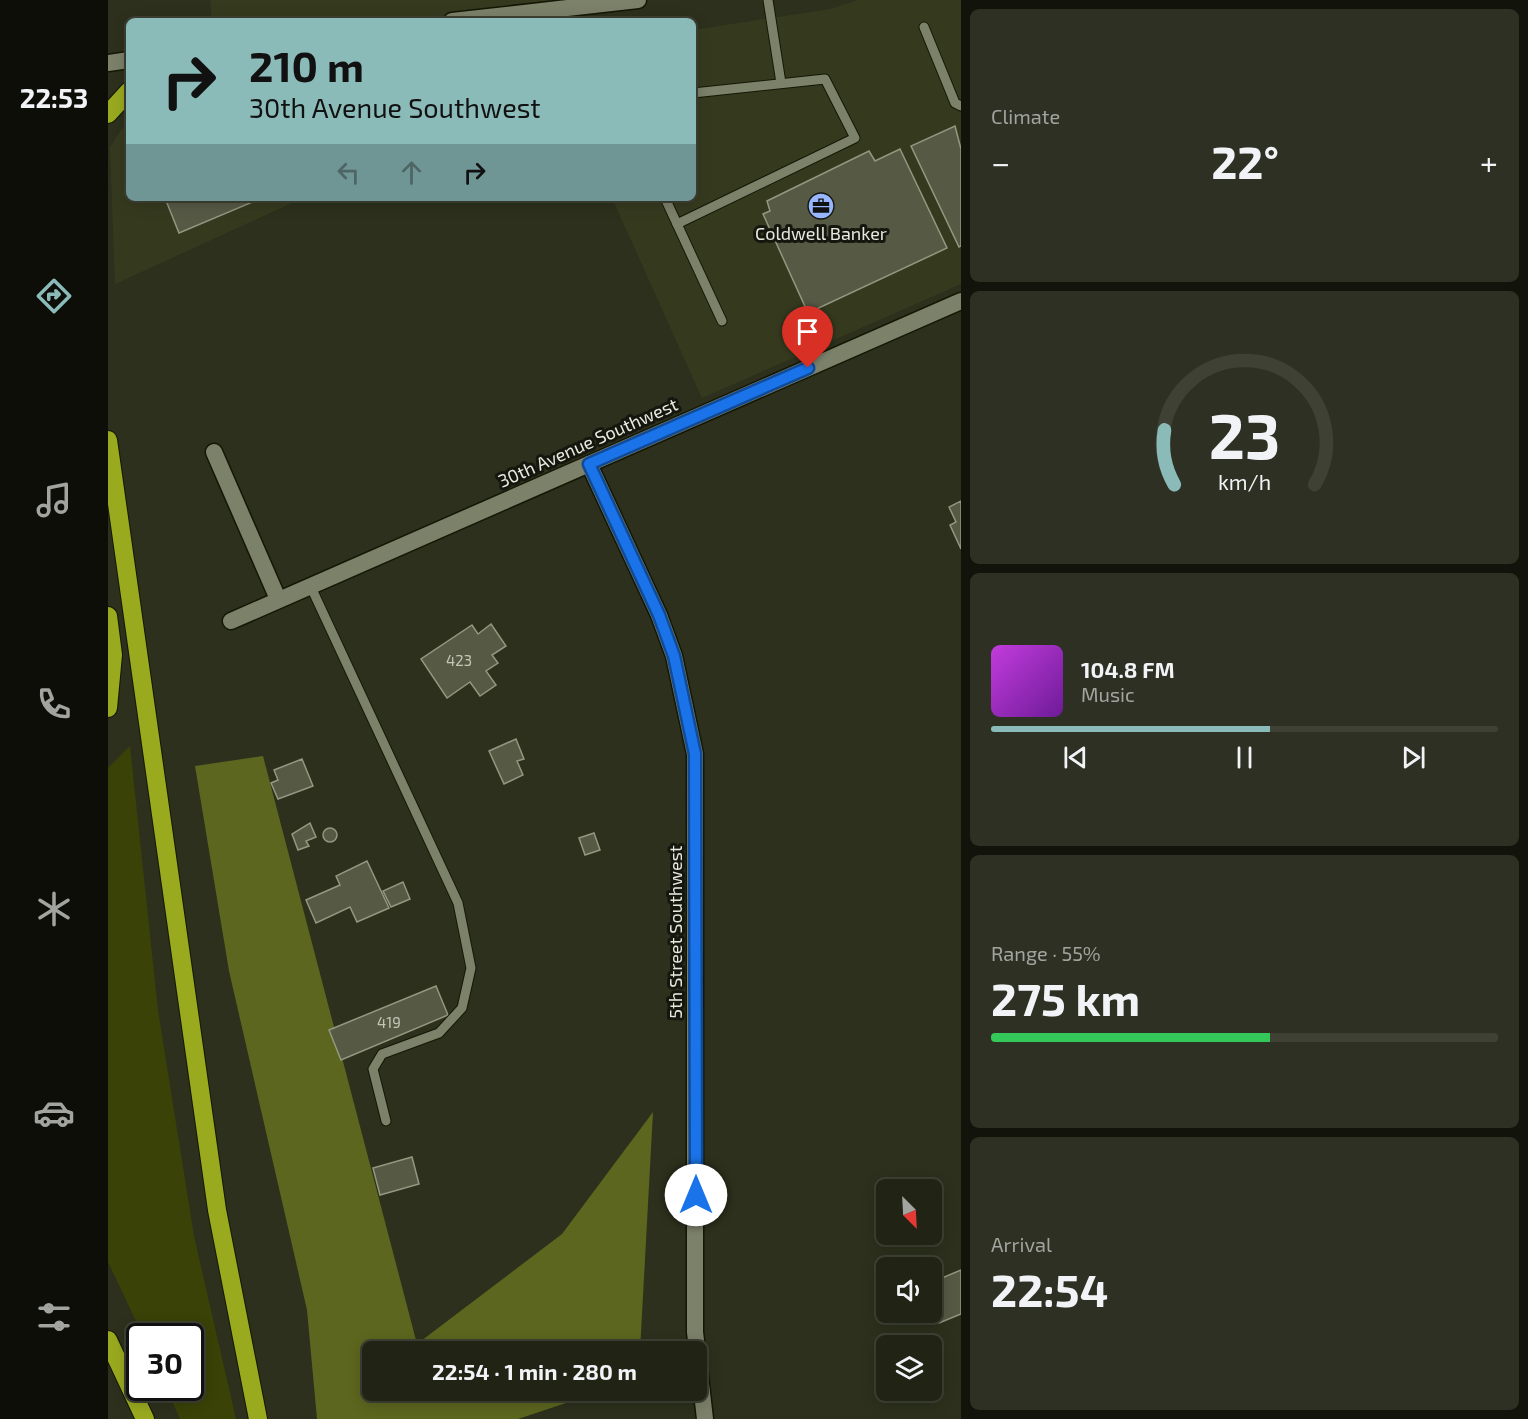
<!DOCTYPE html>
<html lang="en">
<head>
<meta charset="utf-8">
<style>
	body { margin:0; font-family:"Exo 2",sans-serif; background:#2d3022; color:#f1f3f6; height:100vh; display:flex; flex-direction:column; font-size:22px; white-space:nowrap }
	* { box-sizing:border-box; margin:0 }
	p { font-size:20px; color:#a2a4a0 }
	.icon { flex:none; width:33px; height:33px; fill:none; stroke:currentColor; stroke-width:2; stroke-linecap:round; stroke-linejoin:round }
	.map { position:relative; flex:1; overflow:hidden }
	.sheet { display:flex; flex-direction:column; gap:9px; padding:9px; background:#12140c; width:567px }
	.sheet>* { flex:none }
	.guide { position:absolute; left:18px; top:18px; width:570px; height:183px; border-radius:9px; box-shadow:0 3px 15px #0003,0 0 0 2px #3e4134; background:#8bbbb9; color:#111; overflow:hidden }
	.needle { width:39px; rotate:156deg }
	.controls { position:absolute; left:768px; top:1179px; display:grid; gap:12px }
	.controls a { display:grid; place-items:center; width:66px; height:66px; border-radius:9px; background:#212415; box-shadow:0 3px 15px #0003,0 0 0 2px #3e4134; font-size:30px }
	.speed { position:absolute; left:18px; top:1323px; display:flex; gap:12px; font-size:30px; font-weight:700; text-align:center }
	.speed>* { display:grid; place-content:center; width:78px; height:78px; border-radius:50%; background:#212415; box-shadow:0 3px 15px #0003,0 0 0 2px #3e4134; line-height:1 }
	.speed .limit { border:3px solid #111; border-radius:9px; background:#fff; color:#111 }
	.pin { position:absolute; display:grid; place-items:center; width:51px; height:51px; color:#fff; margin:-62px -26px; border-radius:50% 50% 50% 0; rotate:-45deg; box-shadow:0 0 6px #0007 }
	.pin .icon { rotate:45deg }
	.me { position:absolute; width:66px; margin:-33px; rotate:0deg; stroke-linejoin:round; filter:drop-shadow(0 0 4px #0008) }
	.turn { display:flex; align-items:center; gap:21px; height:126px; padding:0 24px; font-size:27px }
	.turn .icon { width:78px; height:78px; stroke-width:2.5 }
	.turn b { display:block; font-size:42px; line-height:51px }
	.lanes { display:flex; align-items:center; height:57px; padding:0 24px; background:#0003; justify-content:center; gap:30px; direction:ltr }
	.lanes .off { opacity:.35 }
	.big { font-size:45px; font-weight:700; line-height:1.1 }
	.sheet .tile { flex:1; display:flex; flex-direction:column; justify-content:center; gap:9px; min-width:0; padding:0 21px; border-radius:9px; background:#2d3022 }
	.sheet .dial { align-items:center; gap:0 }
	.dial svg { height:156px; overflow:visible; fill:none; stroke:#3e4134; stroke-width:7; stroke-linecap:round; text-anchor:middle }
	.dial text { fill:#f1f3f6; stroke:none }
	.song { display:flex; align-items:center; gap:18px }
	.cover { width:72px; height:72px; border-radius:9px; background:linear-gradient(135deg,hsl(290 70% 55%),hsl(280 70% 35%)) }
	.played { height:6px; border-radius:3px; background:linear-gradient(90deg,#8bbbb9 55%,#3e4134 55%) }
	.keys { display:flex; justify-content:space-around; direction:ltr }
	.heat { display:flex; justify-content:space-between; align-items:center; font-size:33px; direction:ltr }
	.charge { height:9px; border-radius:4px; background:linear-gradient(90deg,#34c759 55%,#3e4134 0) }
	.trip { position:absolute; left:254px; top:1341px; width:345px; height:60px; border-radius:9px; background:#212415; box-shadow:0 3px 15px #0003,0 0 0 2px #3e4134; font-weight:700; line-height:60px; text-align:center }
	main { display:flex; flex:1; min-height:0 }
	.tab-bar { display:flex; flex-direction:column; width:108px; justify-content:space-around; align-items:center; background:#0d0e08; color:#a2a4a0 }
	.tab-bar .icon { width:42px; height:42px }
	.tab-bar .selected { color:#8bbbb9 }
	.tab-bar b { font-size:27px; color:#f1f3f6 }
	.map>svg:first-child { display:block }
</style>
</head>
<body>
<main>
<nav class="tab-bar">
<b>22:53</b>
<svg class="icon selected" aria-label="directions" viewBox="0 0 24 24"><path d="M12 3l9 9-9 9-9-9zM9 14v-3h6M13 9l2 2-2 2"/></svg>
<svg class="icon" aria-label="music" viewBox="0 0 24 24"><path d="M9 18V5l10-2v13"/><circle cx="6" cy="18" r="3"/><circle cx="16" cy="16" r="3"/></svg>
<svg class="icon" aria-label="phone" viewBox="0 0 24 24"><path d="M5 4h4l2 5-3 2q2 4 5 5l2-3 5 2v4C11 20 4 13 5 4z"/></svg>
<svg class="icon" aria-label="climate" viewBox="0 0 24 24"><path d="M12 3v18M4 7l16 10M4 17L20 7"/></svg>
<svg class="icon" aria-label="car" viewBox="0 0 24 24"><path d="M5 17H2v-5l4-1 3-4h7l3 4 3 1v5h-3M9 17h6M6 11h13"/><circle cx="7" cy="17" r="2"/><circle cx="17" cy="17" r="2"/></svg>
<svg class="icon" aria-label="filters" viewBox="0 0 24 24"><path d="M4 7h16M4 17h16"/><circle cx="9" cy="7" r="2"/><circle cx="15" cy="17" r="2"/></svg>
</nav>
<div class="map">
<svg width="853" height="1419" viewBox="0 0 853 1419">
	<rect width="100%" height="100%" fill="#2c301c"/>
	<!-- built -->
	<g fill="#353a1f">
		<polygon points="102,0 530,0 344,21 104,21"/>
		<polygon points="750,0 853,0 853,284 594,398 504,198 585,198 585,30 722,9"/>
		<polygon points="21,118 21,198 195,198 7,284 2,147"/>
	</g>
	<!-- green -->
	<polygon fill="#3a4207" points="22,746 50,1010 86,1236 128,1419 72,1419 58,1388 82,1388 82,1336 35,1336 0,1262 0,768"/>
	<!-- forest -->
	<polygon fill="#5c661e" points="155,756 309,1344 454,1234 545,1112 532,1351 264,1352 264,1390 494,1391 410,1419 209,1419 199,1310 121,971 87,766"/>
	<!-- building -->
	<g fill="#565a45" stroke="#939880" stroke-width="1.5">
		<polygon points="847,126 853,149 853,246 851,247 803,146"/>
		<polygon points="792,149 839,248 700,313 655,214 662,211 659,201 761,151 767,161"/>
		<polygon points="57,198 154,198 71,233"/>
		<polygon points="853,501 853,549 842,525 848,522 841,507"/>
		<polygon points="383,624 398,646 384,655 390,663 378,671 388,685 372,696 362,682 339,698 313,659 364,625 370,634"/>
		<polygon points="408,739 416,759 409,761 415,775 396,784 381,751"/>
		<polygon points="194,759 205,786 170,799 163,783 170,780 166,770"/>
		<polygon points="202,823 208,837 198,841 201,846 190,850 184,834"/>
		<circle cx="222" cy="835" r="7"/>
		<polygon points="486,833 492,850 477,855 471,838"/>
		<polygon points="259,861 281,908 249,922 242,907 208,923 198,900 232,885 228,876"/>
		<polygon points="295,882 302,899 283,907 275,891"/>
		<polygon points="328,986 340,1015 233,1060 221,1030"/>
		<polygon points="304,1157 311,1184 272,1195 265,1168"/>
		<polygon points="853,1270 853,1314 831,1323 824,1305 824,1276 832,1272 834,1278"/>
	</g>
	<g fill="none" stroke-linecap="round" stroke-linejoin="round">
		<defs>
			<g id="service">
				<polyline points="660,0 673,83"/>
				<polyline points="816,27 847,103 853,106"/>
				<polyline points="557,198 614,321"/>
				<polyline points="569,224 747,138 717,79 585,93"/>
				<polyline points="202,585 350,903 363,968 354,1008 331,1033 274,1054 265,1069 278,1121"/>
			</g>
			<g id="minor">
				<polyline points="106,452 170,599"/>
				<polyline points="481,464 551,615 566,656 587,754 587,1332 597,1419"/>
				<polyline points="123,621 853,301"/>
			</g>
			<g id="tertiary">
				<polyline points="344,21 530,0"/>
				<polyline points="0,63 21,60"/>
			</g>
			<g id="motorway">
				<polyline points="0,114 21,91"/>
				<polyline points="0,440 109,1210 150,1419"/>
				<polyline points="0,616 5,655 0,708"/>
				<polyline points="0,1340 37,1419"/>
			</g>
		</defs>
		<!-- service casing -->
		<use href="#service" stroke="#151705" stroke-width="11"/>
		<!-- minor casing -->
		<use href="#minor" stroke="#151705" stroke-width="19"/>
		<!-- tertiary casing -->
		<use href="#tertiary" stroke="#151705" stroke-width="19"/>
		<!-- motorway casing -->
		<use href="#motorway" stroke="#151705" stroke-width="20"/>
		<!-- service -->
		<use href="#service" stroke="#7c816a" stroke-width="9"/>
		<!-- minor -->
		<use href="#minor" stroke="#7c816a" stroke-width="16"/>
		<!-- tertiary -->
		<use href="#tertiary" stroke="#7c816a" stroke-width="16"/>
		<!-- motorway -->
		<use href="#motorway" stroke="#9aaa1f" stroke-width="18"/>
	</g>
	<g fill="none" stroke-linecap="round" stroke-linejoin="round">
		<defs>
			<polyline id="route" points="588,1195 587,754 566,656 551,615 481,464 700,368"/>
		</defs>
		<!-- route casing -->
		<use href="#route" stroke="#114b97" stroke-width="15"/>
		<!-- route -->
		<use href="#route" stroke="#1a73e8" stroke-width="10"/>
	</g>
	<!-- icons -->
	<defs>
		<symbol id="office-disc" viewBox="-11 -11 22 22"><circle r="9.5" fill="#98b6fd" stroke="#15170e"/><path d="M-6-3h4V-5.5h4V-3h4V5H-6ZM-1-4.5V-3h2v-1.5ZM-6 0V1H6V0Z" fill="#111"/></symbol>
	</defs>
	<g fill-rule="evenodd">
		<use href="#office-disc" x="698" y="191" width="30" height="30"/>
	</g>
	<g text-anchor="middle" stroke-width="6" stroke-linejoin="round" paint-order="stroke">
		<!-- number labels -->
		<g font-size="15" fill="#c3c6b7">
			<text x="351" y="666">423</text>
			<text x="281" y="1028">419</text>
		</g>
		<!-- poi labels -->
		<g font-size="18" fill="#e7eadd" stroke="#15170e">
			<text x="713" y="240">Coldwell Banker</text>
		</g>
		<!-- street labels -->
		<g font-size="18" fill="#e7eadd" stroke="#15170e">
			<text transform="translate(480 443) rotate(-24)" y="6">30th Avenue Southwest</text>
			<text transform="translate(568 932) rotate(-90)" y="6">5th Street Southwest</text>
		</g>
	</g>
</svg>
<div class="controls">
<a><svg class="needle" viewBox="-14 -14 28 28"><path d="M0-13l5 13h-10z" fill="#e53935"/><path d="M0 13l5-13h-10z" fill="#a2a4a0"/></svg></a>
<a><svg class="icon" aria-label="sound" viewBox="0 0 24 24"><path d="M4 9h4l5-4v14l-5-4H4zM17 9q2 3 0 6"/></svg></a>
<a><svg class="icon" aria-label="layers" viewBox="0 0 24 24"><path d="M12 4l9 5-9 5-9-5zM3 14l9 5 9-5"/></svg></a>
</div>
<div class="speed"><div class="limit">30</div></div>
<div class="pin" style="left:700px;top:368px;background:#d93025"><svg class="icon" aria-label="arrive" viewBox="0 0 24 24"><path d="M6 21V4h12l-3 4 3 4H6"/></svg></div>
<svg class="me" style="left:588px;top:1195px" viewBox="-20 -20 40 40"><circle r="19" fill="#fff"/><path d="M0-13L10 11 0 6-10 11z" fill="#1a73e8"/></svg>
<div class="trip">22:54 · 1 min · 280 m</div>
<div class="guide">
<div class="turn"><svg class="icon" aria-label="right" viewBox="0 0 24 24"><path d="M7 20v-9h11M14 6l5 5-5 5"/></svg><div><b>210 m</b>30th Avenue Southwest</div></div>
<div class="lanes"><svg class="icon off" aria-label="left" viewBox="0 0 24 24"><path d="M17 20v-9H6M10 6l-5 5 5 5"/></svg><svg class="icon off" aria-label="ahead" viewBox="0 0 24 24"><path d="M12 20V5M6 11l6-6 6 6"/></svg><svg class="icon" aria-label="right" viewBox="0 0 24 24"><path d="M7 20v-9h11M14 6l5 5-5 5"/></svg></div>
</div>
</div>
<section class="sheet">
<div class="tile"><p>Climate</p>
<div class="heat"><a>−</a><b class="big">22°</b><a>+</a></div>
</div>
<div class="tile dial"><svg viewBox="0 0 100 80">
<path d="M14 69A42 42 0 1 1 86 69"/>
<path d="M14 69A42 42 0 0 1 9 41" stroke="#8bbbb9"/>
<text x="50" y="56" font-size="32" font-weight="700">23</text>
<text x="50" y="72" font-size="11">km/h</text>
</svg></div>
<div class="tile">
<div class="song"><i class="cover"></i><div><b>104.8 FM</b><p>Music</p></div></div>
<div class="played"></div>
<div class="keys"><svg class="icon" aria-label="previous" viewBox="0 0 24 24"><path d="M18 5L8 12l10 7zM5 5v14"/></svg><svg class="icon" aria-label="pause" viewBox="0 0 24 24"><path d="M8 5v14M16 5v14"/></svg><svg class="icon" aria-label="next" viewBox="0 0 24 24"><path d="M6 5l10 7-10 7zM19 5v14"/></svg></div>
</div>
<div class="tile"><p>Range · 55%</p><b class="big">275 km</b><div class="charge"></div></div>
<div class="tile"><p>Arrival</p><b class="big">22:54</b></div>
</section>
</main>
</body>
</html>
